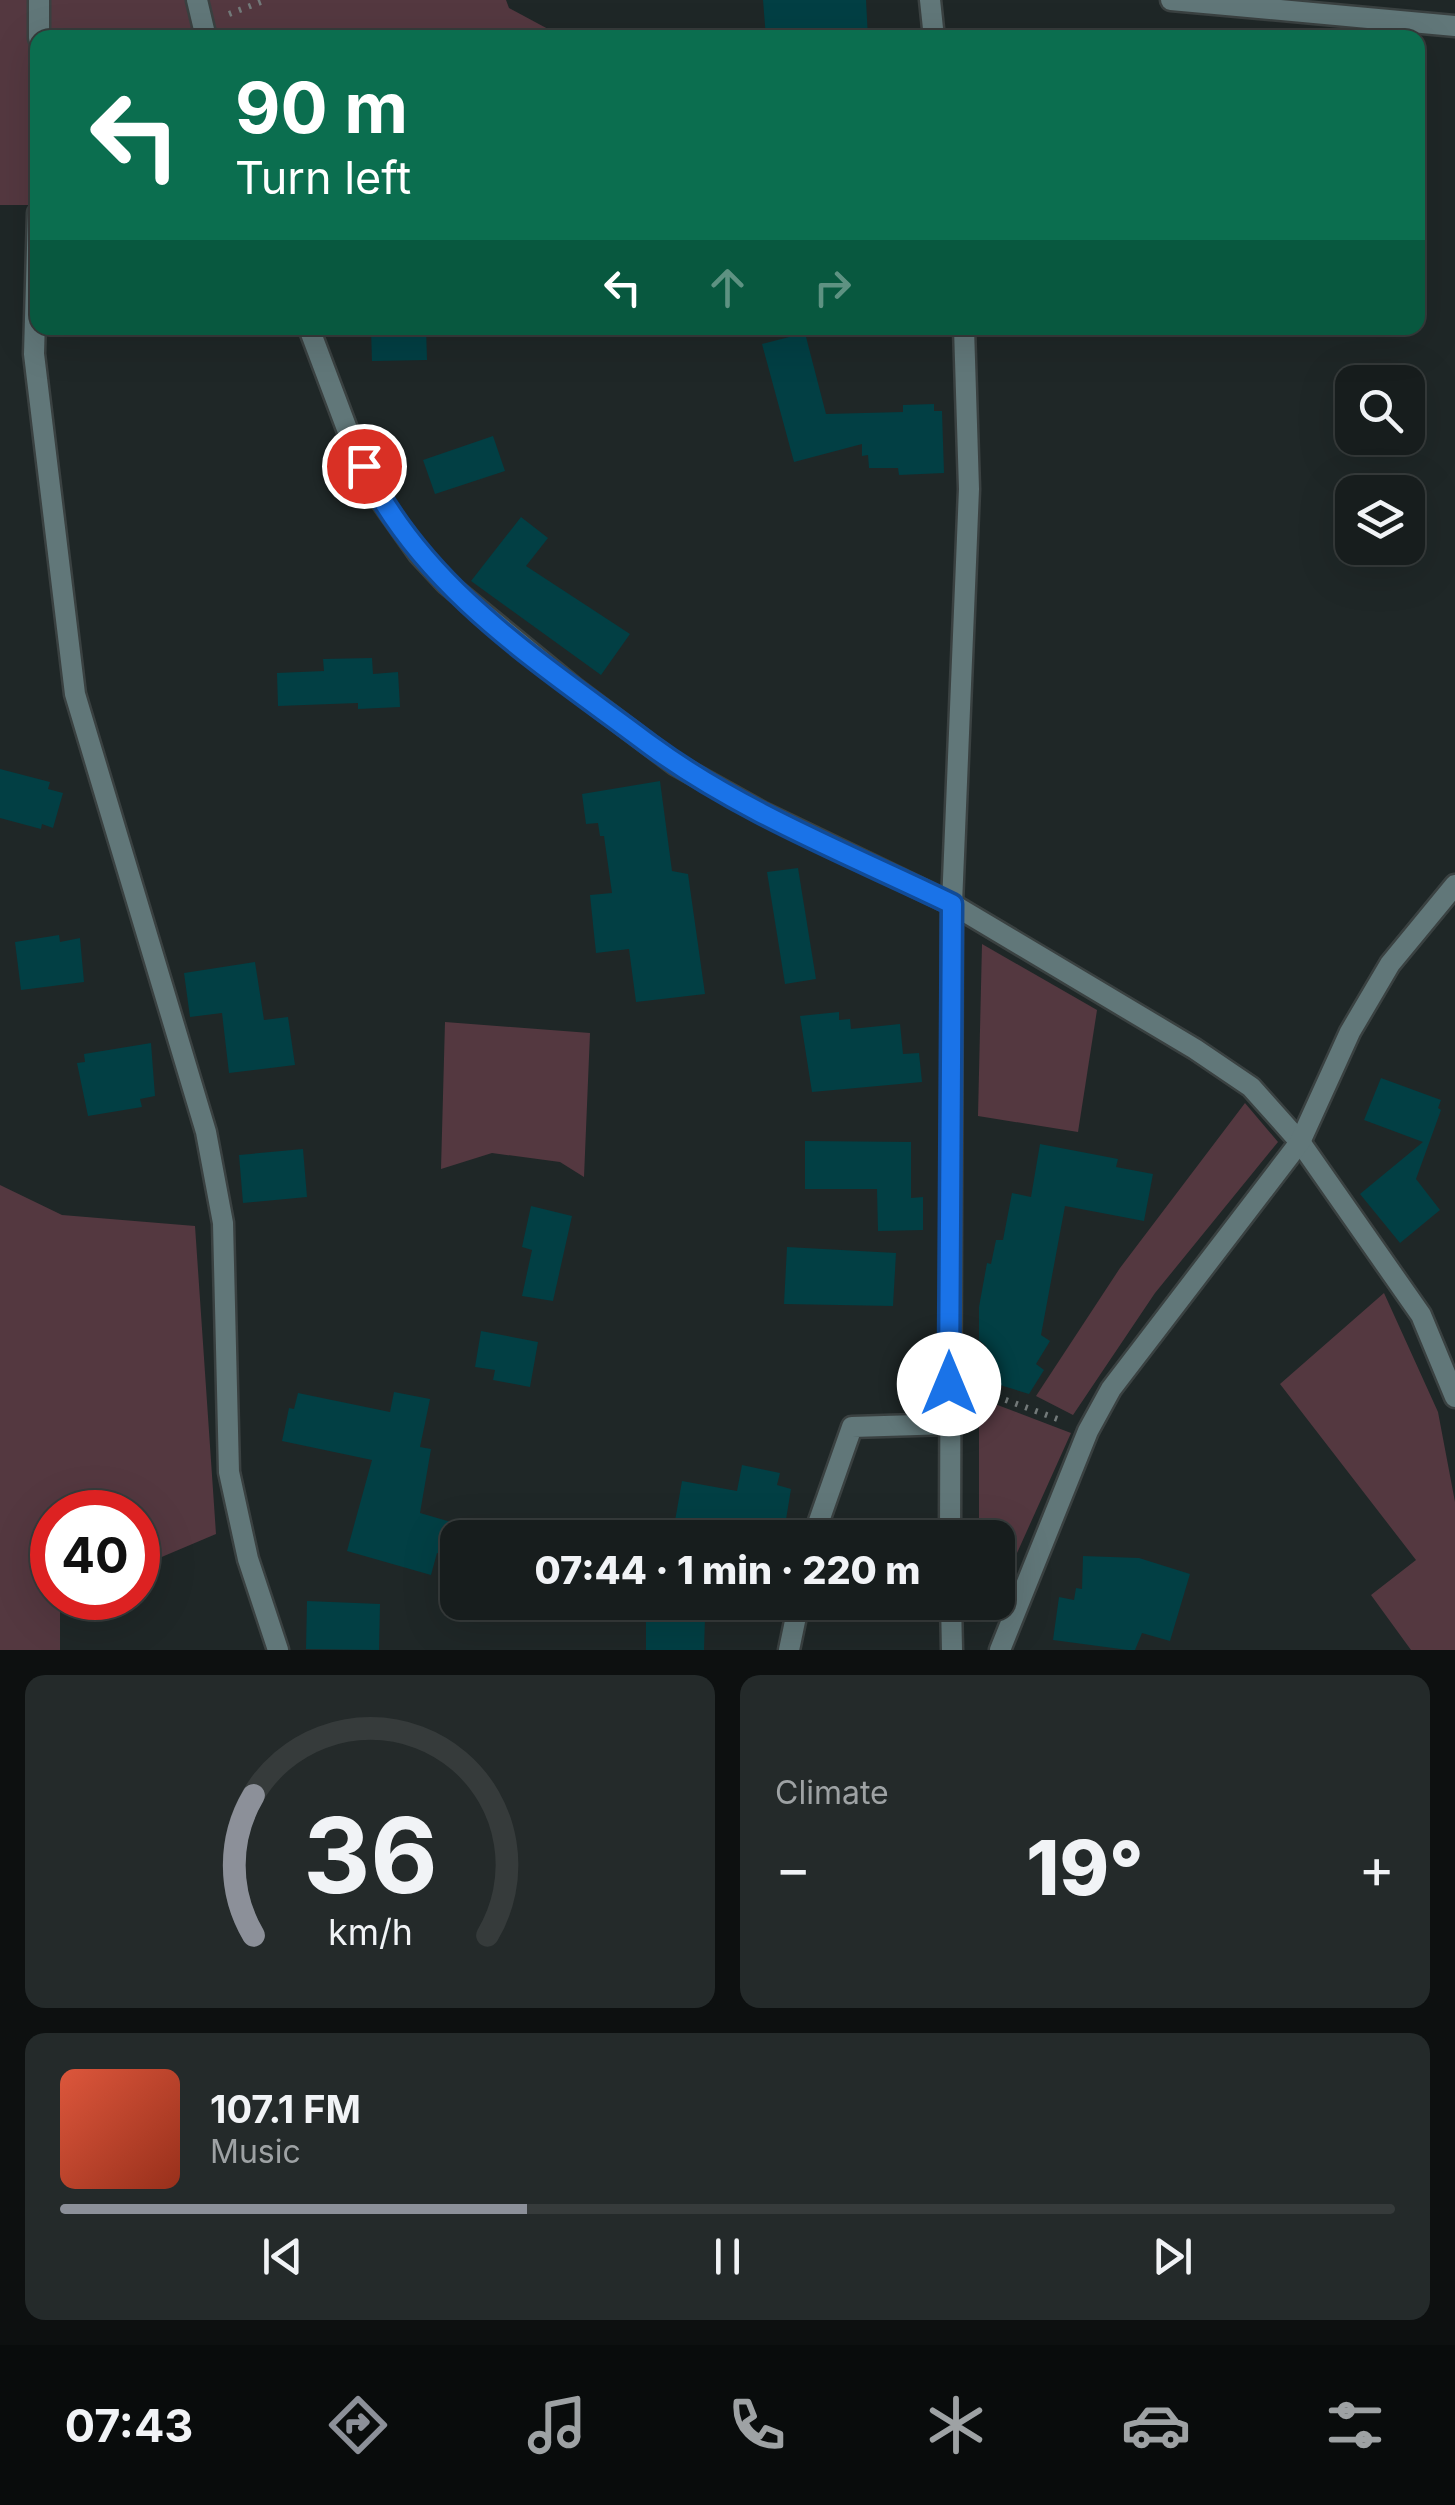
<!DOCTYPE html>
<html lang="en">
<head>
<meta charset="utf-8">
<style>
	body { margin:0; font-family:Inter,sans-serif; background:#242a2a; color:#f1f3f6; height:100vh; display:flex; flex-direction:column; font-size:38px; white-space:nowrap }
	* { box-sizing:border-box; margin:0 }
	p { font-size:32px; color:#9ea2a4 }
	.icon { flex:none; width:55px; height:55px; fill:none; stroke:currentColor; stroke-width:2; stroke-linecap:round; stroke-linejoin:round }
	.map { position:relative; height:1650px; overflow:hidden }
	.sheet { display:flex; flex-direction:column; gap:25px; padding:25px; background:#0d1010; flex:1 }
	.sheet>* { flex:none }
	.guide { position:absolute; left:30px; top:30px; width:1395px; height:305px; border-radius:20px; box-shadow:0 10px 40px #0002,0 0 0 2px #363b3b; background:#0b6e4f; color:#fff; overflow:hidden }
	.fabs { position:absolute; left:1335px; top:365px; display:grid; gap:20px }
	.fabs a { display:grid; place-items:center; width:90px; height:90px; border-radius:20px; background:#171d1d; box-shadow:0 10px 40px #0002,0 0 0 2px #363b3b; font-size:50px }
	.speed { position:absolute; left:30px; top:1490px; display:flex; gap:20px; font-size:50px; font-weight:700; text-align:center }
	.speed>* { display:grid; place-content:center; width:130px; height:130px; border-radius:50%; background:#171d1d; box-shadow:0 10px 40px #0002,0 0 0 2px #363b3b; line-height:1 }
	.speed .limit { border:15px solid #d22; background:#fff; color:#111 }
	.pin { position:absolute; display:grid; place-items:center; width:85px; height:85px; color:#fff; margin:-42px; border:5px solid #fff; border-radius:50%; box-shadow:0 2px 10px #0007 }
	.me { position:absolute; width:110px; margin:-55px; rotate:0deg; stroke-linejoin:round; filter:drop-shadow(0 0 8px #0008) }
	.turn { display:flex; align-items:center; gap:35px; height:210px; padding:0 40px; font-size:45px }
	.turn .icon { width:130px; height:130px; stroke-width:2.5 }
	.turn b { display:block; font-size:70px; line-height:85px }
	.lanes { display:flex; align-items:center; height:95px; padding:0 40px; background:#0003; justify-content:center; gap:50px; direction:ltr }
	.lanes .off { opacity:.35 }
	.big { font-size:75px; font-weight:800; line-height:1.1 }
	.sheet .widget { flex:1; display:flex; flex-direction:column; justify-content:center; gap:15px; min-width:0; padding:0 35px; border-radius:20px; background:#242a2a }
	.sheet .dial { align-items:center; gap:0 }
	.dial svg { height:260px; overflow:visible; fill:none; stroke:#363b3b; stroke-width:7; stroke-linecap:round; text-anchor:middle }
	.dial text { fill:#f1f3f6; stroke:none }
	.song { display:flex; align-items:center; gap:30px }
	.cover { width:120px; height:120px; border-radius:15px; background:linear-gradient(135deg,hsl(10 70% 55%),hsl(10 70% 35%)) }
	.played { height:10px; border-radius:5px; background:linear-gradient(90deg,#8c9099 35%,#363b3b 35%) }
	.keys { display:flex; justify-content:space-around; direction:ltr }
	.heat { display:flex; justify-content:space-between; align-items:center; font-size:55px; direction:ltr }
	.sheet .tiles { flex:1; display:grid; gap:25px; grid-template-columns:1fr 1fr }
	.widget:last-child { grid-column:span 2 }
	.trip { position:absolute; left:440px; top:1520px; width:575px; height:100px; border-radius:20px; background:#171d1d; box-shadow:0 10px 40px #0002,0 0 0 2px #363b3b; font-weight:800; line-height:100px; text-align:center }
	.menu { display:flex; height:160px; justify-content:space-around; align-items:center; background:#090c0c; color:#9ea2a4 }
	.menu .icon { width:70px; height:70px }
	.menu .selected { color:#8c9099 }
	.menu b { font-size:45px; color:#f1f3f6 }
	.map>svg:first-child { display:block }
</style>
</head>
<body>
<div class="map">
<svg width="1455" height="1650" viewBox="0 0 1455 1650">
	<rect width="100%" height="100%" fill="#1f2727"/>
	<!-- green -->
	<g fill="#543840">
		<polygon points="0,0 506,0 509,8 563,37 38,38 37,205 0,205"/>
		<polygon points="982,944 1097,1010 1078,1132 978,1116"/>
		<polygon points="445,1022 590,1033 584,1177 560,1162 492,1153 441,1169"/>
		<polygon points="1245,1103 1278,1142 1155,1293 1073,1415 1036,1396 1120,1268"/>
		<polygon points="0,1185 62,1215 195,1226 216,1534 138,1567 138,1512 52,1512 52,1598 67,1598 60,1601 60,1650 0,1650"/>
		<polygon points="1384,1293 1438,1412 1455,1502 1455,1650 1411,1650 1371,1595 1416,1560 1280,1384"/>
		<polygon points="979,1398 1071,1433 999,1593 998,1538 979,1537"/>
	</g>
	<!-- building -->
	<g fill="#023f44">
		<polygon points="763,0 866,0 868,38 766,38"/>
		<polygon points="377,328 426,328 427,360 372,361 371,330"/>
		<polygon points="805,333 826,414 903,412 903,405 934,404 934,411 942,411 944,473 899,475 898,468 869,468 868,455 862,456 862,444 794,462 762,344"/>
		<polygon points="493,436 505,471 435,494 423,460"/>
		<polygon points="521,517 548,538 526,566 630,634 601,675 471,581"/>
		<polygon points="372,658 373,674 398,672 400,707 358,709 358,703 278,706 277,673 324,671 323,659"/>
		<polygon points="0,769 50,782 48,789 63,793 53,828 42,824 41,829 0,818"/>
		<polygon points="660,781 672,871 688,874 705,994 636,1002 629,949 596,953 590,895 612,893 604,836 600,836 598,823 586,824 582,794"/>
		<polygon points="798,868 816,979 785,984 767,872"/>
		<polygon points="59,935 60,942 80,938 84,982 21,990 15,942"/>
		<polygon points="255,962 264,1020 288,1017 295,1065 229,1073 222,1013 190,1017 184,973"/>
		<polygon points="839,1012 839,1020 850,1019 851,1029 900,1024 903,1054 919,1053 922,1082 812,1092 800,1016"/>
		<polygon points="151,1043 155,1096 140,1099 142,1107 88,1116 77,1063 85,1062 84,1054"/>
		<polygon points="1381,1078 1441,1100 1438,1108 1441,1110 1416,1179 1440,1210 1400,1243 1360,1194 1423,1142 1364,1120"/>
		<polygon points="805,1141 911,1142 911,1198 923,1197 923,1230 878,1231 877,1189 805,1189"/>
		<polygon points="1040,1144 1118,1159 1116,1167 1153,1174 1144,1221 1065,1206 1041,1335 1050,1341 1036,1364 1044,1370 1029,1394 977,1378 986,1346 979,1340 979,1307 987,1263 991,1264 996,1240 1003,1240 1012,1193 1031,1197"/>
		<polygon points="303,1149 307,1197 243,1203 239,1155"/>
		<polygon points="531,1206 572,1216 553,1301 522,1296 532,1250 522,1247"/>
		<polygon points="787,1247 896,1253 893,1306 784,1304"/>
		<polygon points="481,1331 538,1342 530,1387 493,1380 495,1370 475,1367"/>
		<polygon points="394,1392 430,1399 420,1447 431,1449 420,1513 451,1522 442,1554 437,1553 431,1575 347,1551 372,1460 282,1441 289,1408 294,1409 298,1393 390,1412"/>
		<polygon points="742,1465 780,1473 777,1485 791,1489 783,1538 672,1538 682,1481 737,1491"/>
		<polygon points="1083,1556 1139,1558 1190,1574 1170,1641 1142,1633 1135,1650 1128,1650 1053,1640 1059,1597 1074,1600 1076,1588 1082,1589"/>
		<polygon points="307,1601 380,1604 379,1650 306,1649"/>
		<polygon points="646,1616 705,1617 704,1650 646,1650"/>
	</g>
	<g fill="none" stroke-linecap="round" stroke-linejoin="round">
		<defs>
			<g id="minor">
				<polyline points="197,0 206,38"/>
				<polyline points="1171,0 1455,26"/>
				<polyline points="39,38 39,0"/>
				<polyline points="38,213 34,354 75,694 206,1132 223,1223 229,1472 248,1559 278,1650"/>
				<polyline points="309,328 350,437 378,496 419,554 446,583 574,688 675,764 761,812 952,904 1195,1049 1251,1087 1300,1142 1421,1315 1455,1397"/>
				<polyline points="813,1538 852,1427 949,1424"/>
				<polyline points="789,1650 799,1602"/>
				<polyline points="1000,1650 1088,1431 1111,1389 1300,1142 1350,1032 1390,964 1455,885"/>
			</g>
			<g id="tertiary">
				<polyline points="930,0 934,38"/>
				<polyline points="950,1538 952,904 969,489 964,328"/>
				<polyline points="951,1602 952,1650"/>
			</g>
		</defs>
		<!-- minor casing -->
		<use href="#minor" stroke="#3a4141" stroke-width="25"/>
		<!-- tertiary casing -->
		<use href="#tertiary" stroke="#3a4141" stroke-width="25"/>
		<!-- path -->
		<g stroke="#737a7a" stroke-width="6" stroke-dasharray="2.5 8" stroke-linecap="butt">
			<polyline points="229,14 266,0"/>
			<polyline points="976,1389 1063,1421"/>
		</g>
		<!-- minor -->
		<use href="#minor" stroke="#617779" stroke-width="20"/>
		<!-- tertiary -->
		<use href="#tertiary" stroke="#617779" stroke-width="20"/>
	</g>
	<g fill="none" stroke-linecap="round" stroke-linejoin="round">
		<defs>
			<path id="route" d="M364,466C423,590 544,665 650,745C741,812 851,855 952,904L949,1384"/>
		</defs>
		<!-- route casing -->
		<use href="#route" stroke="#114b97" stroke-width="25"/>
		<!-- route -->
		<use href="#route" stroke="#1a73e8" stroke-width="18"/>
	</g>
</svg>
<div class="fabs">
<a><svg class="icon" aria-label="search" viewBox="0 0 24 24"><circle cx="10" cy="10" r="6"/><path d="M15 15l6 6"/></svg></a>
<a><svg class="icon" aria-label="layers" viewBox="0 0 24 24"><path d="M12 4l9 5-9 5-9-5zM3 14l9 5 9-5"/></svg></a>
</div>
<div class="speed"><div class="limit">40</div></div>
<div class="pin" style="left:364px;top:466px;background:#d93025"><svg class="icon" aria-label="arrive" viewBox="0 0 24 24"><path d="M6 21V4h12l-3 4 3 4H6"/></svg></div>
<svg class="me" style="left:949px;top:1384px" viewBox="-20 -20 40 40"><circle r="19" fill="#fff"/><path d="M0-13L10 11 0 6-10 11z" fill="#1a73e8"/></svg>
<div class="trip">07:44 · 1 min · 220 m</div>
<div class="guide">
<div class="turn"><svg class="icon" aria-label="left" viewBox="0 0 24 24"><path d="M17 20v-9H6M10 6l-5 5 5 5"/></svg><div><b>90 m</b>Turn left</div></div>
<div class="lanes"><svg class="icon" aria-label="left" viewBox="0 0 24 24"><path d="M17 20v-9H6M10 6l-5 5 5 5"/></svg><svg class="icon off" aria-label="ahead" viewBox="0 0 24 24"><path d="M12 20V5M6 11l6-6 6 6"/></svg><svg class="icon off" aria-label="right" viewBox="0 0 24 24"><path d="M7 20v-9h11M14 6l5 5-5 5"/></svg></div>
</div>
</div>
<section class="sheet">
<div class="tiles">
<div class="widget dial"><svg viewBox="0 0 100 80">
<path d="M14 69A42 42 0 1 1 86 69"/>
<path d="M14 69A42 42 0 0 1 14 26" stroke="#8c9099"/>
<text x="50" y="56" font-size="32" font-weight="700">36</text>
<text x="50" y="72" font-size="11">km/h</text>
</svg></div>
<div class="widget"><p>Climate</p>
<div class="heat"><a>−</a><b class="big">19°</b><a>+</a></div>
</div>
<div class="widget">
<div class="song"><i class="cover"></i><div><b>107.1 FM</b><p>Music</p></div></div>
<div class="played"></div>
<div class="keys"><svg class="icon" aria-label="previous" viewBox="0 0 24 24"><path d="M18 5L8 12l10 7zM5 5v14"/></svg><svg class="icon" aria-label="pause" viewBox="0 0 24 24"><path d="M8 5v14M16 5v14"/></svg><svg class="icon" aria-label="next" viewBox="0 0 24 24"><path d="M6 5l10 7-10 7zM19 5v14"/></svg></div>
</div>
</div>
</section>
<nav class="menu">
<b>07:43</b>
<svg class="icon selected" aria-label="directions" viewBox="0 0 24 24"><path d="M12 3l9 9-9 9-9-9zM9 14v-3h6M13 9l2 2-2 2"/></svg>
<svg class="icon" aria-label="music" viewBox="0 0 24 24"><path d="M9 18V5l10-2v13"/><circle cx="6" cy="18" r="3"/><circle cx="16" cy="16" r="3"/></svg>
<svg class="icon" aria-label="phone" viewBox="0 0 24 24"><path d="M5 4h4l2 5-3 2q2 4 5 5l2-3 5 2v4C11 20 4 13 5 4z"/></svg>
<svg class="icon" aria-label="climate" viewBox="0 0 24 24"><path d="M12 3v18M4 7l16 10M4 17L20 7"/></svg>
<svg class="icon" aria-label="car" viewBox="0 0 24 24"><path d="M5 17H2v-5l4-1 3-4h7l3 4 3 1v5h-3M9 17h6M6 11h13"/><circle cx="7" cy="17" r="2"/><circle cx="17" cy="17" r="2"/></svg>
<svg class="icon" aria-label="filters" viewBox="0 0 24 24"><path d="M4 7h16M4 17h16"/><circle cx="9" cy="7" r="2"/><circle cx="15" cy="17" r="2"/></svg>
</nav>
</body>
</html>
